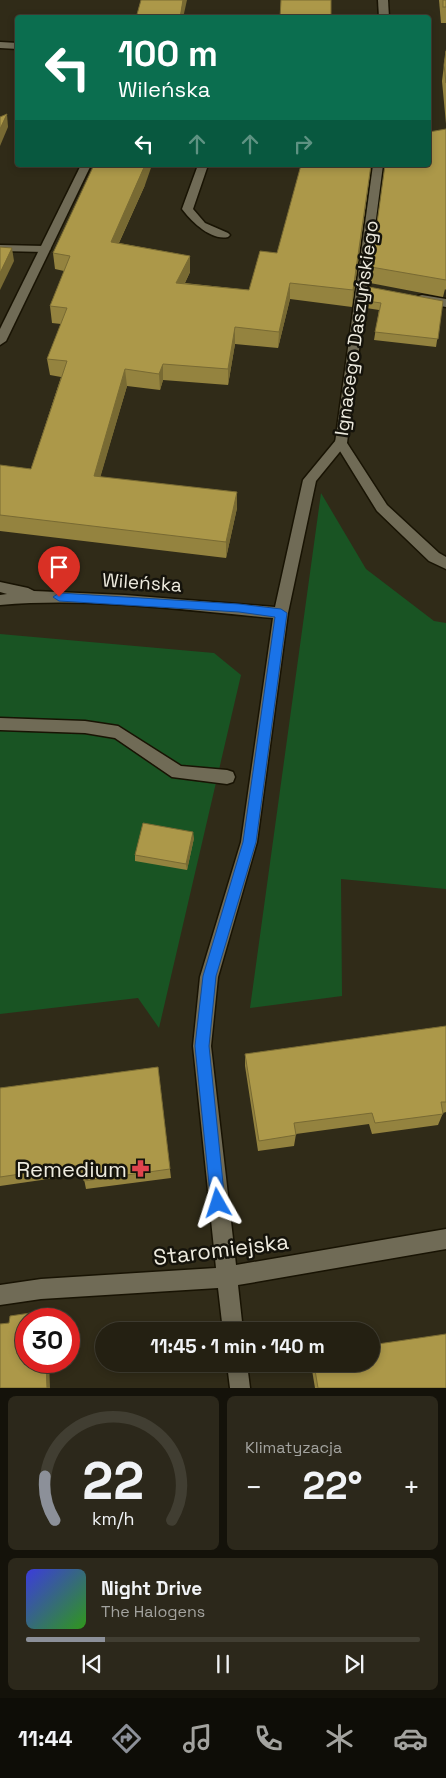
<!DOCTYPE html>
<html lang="pl">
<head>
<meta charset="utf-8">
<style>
	body { margin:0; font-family:"Space Grotesk",sans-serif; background:#2c281b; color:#f1f3f6; height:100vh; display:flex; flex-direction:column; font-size:19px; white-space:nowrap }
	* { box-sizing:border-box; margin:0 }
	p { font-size:16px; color:#a3a39f }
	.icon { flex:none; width:28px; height:28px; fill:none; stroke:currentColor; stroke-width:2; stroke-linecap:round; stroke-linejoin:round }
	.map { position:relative; height:1388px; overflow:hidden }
	.details { display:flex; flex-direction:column; gap:8px; padding:8px; background:#14120a; flex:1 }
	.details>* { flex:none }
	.top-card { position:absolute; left:15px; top:15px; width:416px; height:152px; border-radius:5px; box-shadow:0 2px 8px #0003,0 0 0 1px #413e32; background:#0b6e4f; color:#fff; overflow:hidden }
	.speed { position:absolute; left:15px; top:1308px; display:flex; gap:10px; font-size:25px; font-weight:700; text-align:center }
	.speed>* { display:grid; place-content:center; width:65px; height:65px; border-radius:50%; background:#242012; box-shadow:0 2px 8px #0003,0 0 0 1px #413e32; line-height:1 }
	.speed .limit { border:8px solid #d22; background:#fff; color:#111 }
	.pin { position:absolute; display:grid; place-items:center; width:42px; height:42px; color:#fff; margin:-51px -21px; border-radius:50% 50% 50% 0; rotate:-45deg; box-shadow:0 0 5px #0007 }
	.pin .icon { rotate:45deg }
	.me { position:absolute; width:55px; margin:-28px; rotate:354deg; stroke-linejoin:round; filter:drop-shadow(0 0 4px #0008) }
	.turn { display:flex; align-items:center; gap:18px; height:105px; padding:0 20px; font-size:22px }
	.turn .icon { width:65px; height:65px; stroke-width:2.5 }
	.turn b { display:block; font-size:35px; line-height:42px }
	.lanes { display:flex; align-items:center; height:48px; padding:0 20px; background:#0003; justify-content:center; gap:25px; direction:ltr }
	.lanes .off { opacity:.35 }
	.big { font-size:38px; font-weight:700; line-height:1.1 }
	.details .card { flex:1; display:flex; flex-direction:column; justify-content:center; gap:8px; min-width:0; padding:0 18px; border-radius:8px; background:#2c281b }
	.details .dial { align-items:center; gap:0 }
	.dial svg { height:130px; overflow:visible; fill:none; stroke:#413e32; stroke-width:7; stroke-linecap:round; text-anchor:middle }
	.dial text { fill:#f1f3f6; stroke:none }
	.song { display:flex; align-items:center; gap:15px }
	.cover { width:60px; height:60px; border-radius:8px; background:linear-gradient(135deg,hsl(240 70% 55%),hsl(110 70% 35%)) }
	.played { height:5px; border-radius:2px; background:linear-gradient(90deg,#8c9099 20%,#413e32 20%) }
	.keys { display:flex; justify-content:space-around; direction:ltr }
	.heat { display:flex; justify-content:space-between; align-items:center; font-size:28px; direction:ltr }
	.details .tiles { flex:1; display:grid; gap:8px; grid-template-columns:1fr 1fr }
	.card:last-child { grid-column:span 2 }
	.trip { position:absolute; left:95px; top:1322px; width:285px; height:50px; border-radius:25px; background:#242012; box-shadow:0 2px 8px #0003,0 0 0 1px #413e32; font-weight:700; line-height:50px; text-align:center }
	.tab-bar { display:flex; height:80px; justify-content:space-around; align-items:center; background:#0e0d07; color:#a3a39f }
	.tab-bar .icon { width:35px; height:35px }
	.tab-bar .current { color:#8c9099 }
	.tab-bar b { font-size:22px; color:#f1f3f6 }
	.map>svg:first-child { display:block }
</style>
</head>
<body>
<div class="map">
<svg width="446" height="1388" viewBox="0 0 446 1388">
	<rect width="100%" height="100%" fill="#302b18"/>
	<!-- green -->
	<g fill="#195423">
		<polygon points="321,493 366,569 434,621 446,623 446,889 341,879 342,996 250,1008"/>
		<polygon points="0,634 214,653 241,675 159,1028 138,998 0,1014"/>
	</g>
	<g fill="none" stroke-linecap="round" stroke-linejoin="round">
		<defs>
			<g id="lane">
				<path d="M198,165H208L193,209L205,223L228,233L230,235L228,237C211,241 191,221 182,209Z"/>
				<polygon points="0,245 45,246 51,249 45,252 0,251"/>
				<polygon points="422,295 446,299 446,307 418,302 416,299 418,296"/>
				<polygon points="0,718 85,721 118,726 181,766 227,770 233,772 235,777 233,782 227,784 172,777 115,738 85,733 0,730"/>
			</g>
			<g id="street">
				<polygon points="81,165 91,165 6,341 0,345 0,329"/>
				<path d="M341,439L346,440L347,443L316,481L288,613L257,842L218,977L211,1046L236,1265L446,1229V1249L238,1285L243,1331H223L218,1288L41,1299L0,1305V1285L41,1279L216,1268L193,1046L200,977L241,842L273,618C183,610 91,597 0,605V595L7,594L0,592V582L28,588L34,591L125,595L275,607L303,480L336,440Z"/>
				<polygon points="227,1364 247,1364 250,1388 230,1388"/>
			</g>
			<g id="secondary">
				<polygon points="378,0 388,0 389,18 379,18"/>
				<polygon points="0,42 18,43 18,49 0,48"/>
				<polygon points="373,165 383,165 347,443 387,505 439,553 446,557 446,569 429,561 377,511 335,443"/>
			</g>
		</defs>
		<!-- lane casing -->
		<use href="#lane" stroke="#181303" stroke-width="3"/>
		<!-- street casing -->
		<use href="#street" stroke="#181303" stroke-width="3"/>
		<!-- secondary casing -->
		<use href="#secondary" stroke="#181303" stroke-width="3"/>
		<!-- lane -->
		<use href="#lane" fill="#706b56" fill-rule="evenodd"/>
		<!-- street -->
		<use href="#street" fill="#706b56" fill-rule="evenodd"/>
		<!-- secondary -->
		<use href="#secondary" fill="#706b56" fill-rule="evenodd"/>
	</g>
	<!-- wall -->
	<g fill="#94833f">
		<polygon points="439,0 446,0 446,23 441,23"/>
		<polygon points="446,49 446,124 442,81"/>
		<polygon points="446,129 446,290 445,289 443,297 370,283 371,267 429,165"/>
		<polygon points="370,173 352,307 290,299 278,348 235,344 228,385 163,380 160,390 127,386 100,477 237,492 237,508 226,558 0,531 0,465 31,469 61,377 50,375 47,359 61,324 52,323 50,306 64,271 55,269 53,253 145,185 119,243 190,256 190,272 185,283 249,290 277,253"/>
		<polygon points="369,287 443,301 436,347 374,340 379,310 366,308"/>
		<polygon points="194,838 187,870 135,861 135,855"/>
		<polygon points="446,1026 446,1112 443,1113 438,1125 372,1134 369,1124 296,1134 294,1146 258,1151 245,1066 245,1054"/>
		<polygon points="158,1067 171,1178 86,1189 83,1174 0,1186 0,1088"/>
		<polygon points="311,1364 371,1364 446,1388 315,1388"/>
	</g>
	<!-- shaded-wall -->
	<g fill="#786a33">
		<polygon points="183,0 187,0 183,18 180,18"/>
		<polygon points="7,114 8,127 0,146 0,129"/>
		<polygon points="145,165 152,165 145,185 112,258 111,242"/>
		<polygon points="371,165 370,173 352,307 353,290"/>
		<polygon points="12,248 14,261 0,290 0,273"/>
		<polygon points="190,256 190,272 177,299 176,283"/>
		<polygon points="290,283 290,299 278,348 279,332"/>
		<polygon points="235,327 235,344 228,385 228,369"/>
		<polygon points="163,364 163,380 160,390 159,374"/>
		<polygon points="125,369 127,386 96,492 94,476"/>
		<polygon points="237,492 237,508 226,558 226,542"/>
		<polygon points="193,832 194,838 187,870 186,864"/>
		<polygon points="44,1311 48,1318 48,1319 44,1319"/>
		<polygon points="46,1361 49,1361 50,1388 47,1388"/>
	</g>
	<!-- building -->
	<g fill="#ac9849" stroke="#786a33">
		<polygon points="141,0 183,0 180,18 136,18"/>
		<polygon points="281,0 331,0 331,18 280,18"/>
		<rect x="443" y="0" width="3" height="7"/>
		<polygon points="446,51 446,83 444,65"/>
		<polygon points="7,114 0,129 0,117"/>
		<polygon points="446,129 446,280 371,267 385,165 429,165 429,132"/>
		<polygon points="94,165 145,165 111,242 190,256 176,283 249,290 260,251 277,253 301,165 371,165 353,290 290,283 279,332 235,327 228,369 163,364 159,374 125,369 94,476 237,492 226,542 0,515 0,465 31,469 67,361 47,359 67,308 50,306 70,256 53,253"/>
		<polygon points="0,247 12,248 0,273"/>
		<polygon points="369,287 443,301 438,339 375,332 381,303 367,301"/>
		<polygon points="143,823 193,832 186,864 135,855"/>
		<polygon points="446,1026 446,1102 441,1102 443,1114 375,1123 372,1113 294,1123 296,1135 259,1141 245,1054"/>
		<polygon points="158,1067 170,1169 84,1181 81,1165 0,1177 0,1088"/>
		<polygon points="44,1311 44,1319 26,1319 26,1361 46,1361 47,1388 0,1388 0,1324 9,1323 10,1316"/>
		<polygon points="446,1334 446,1388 318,1388 314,1364 371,1364 371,1345"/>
	</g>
	<!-- route -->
	<polygon fill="#1a73e8" stroke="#114b97" points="59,593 239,604 281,609 287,613 256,842 216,976 209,1046 225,1203 223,1208 218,1210 213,1208 211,1203 195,1046 203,976 243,842 275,617 239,612 59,601 53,597"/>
	<!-- icons -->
	<defs>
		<symbol id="pharmacy-bare" viewBox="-9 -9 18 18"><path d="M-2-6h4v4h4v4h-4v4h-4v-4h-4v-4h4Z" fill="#e0444e" stroke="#15130b" stroke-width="2.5" paint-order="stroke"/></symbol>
	</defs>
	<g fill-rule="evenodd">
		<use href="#pharmacy-bare" x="128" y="1156" width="25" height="25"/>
	</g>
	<g text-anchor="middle" stroke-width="5" stroke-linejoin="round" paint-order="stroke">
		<!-- street labels -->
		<g font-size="19" fill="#eeebdf" stroke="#15130b">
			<text transform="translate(356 328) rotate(-82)" y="7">Ignacego Daszyńskiego</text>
			<text transform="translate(142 582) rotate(4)" y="7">Wileńska</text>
		</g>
		<!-- near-poi labels -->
		<g font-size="22" fill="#eeebdf" stroke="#15130b" text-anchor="end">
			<text x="127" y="1177">Remedium</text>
		</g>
		<!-- near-street labels -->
		<g font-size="22" fill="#eeebdf" stroke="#15130b">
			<text transform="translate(221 1249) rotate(-7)" y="8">Staromiejska</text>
		</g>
	</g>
</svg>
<div class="speed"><div class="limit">30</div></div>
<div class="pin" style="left:59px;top:597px;background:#d93025"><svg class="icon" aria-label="arrive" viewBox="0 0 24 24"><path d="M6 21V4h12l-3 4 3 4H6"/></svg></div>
<svg class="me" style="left:218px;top:1203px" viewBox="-20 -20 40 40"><path d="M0-17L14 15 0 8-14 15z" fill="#1a73e8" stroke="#fff" stroke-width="4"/></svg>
<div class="trip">11:45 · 1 min · 140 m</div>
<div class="top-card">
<div class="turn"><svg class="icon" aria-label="left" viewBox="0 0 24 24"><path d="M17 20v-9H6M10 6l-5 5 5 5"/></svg><div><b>100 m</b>Wileńska</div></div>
<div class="lanes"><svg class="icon" aria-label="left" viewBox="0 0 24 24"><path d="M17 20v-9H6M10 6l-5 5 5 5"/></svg><svg class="icon off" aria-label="ahead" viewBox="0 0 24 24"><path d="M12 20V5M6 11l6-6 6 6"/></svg><svg class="icon off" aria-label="ahead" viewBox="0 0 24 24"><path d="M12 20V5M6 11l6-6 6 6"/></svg><svg class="icon off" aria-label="right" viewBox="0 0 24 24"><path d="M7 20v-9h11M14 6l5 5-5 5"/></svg></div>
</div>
</div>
<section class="details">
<div class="tiles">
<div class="card dial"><svg viewBox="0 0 100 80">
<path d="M14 69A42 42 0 1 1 86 69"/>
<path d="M14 69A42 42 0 0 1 8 42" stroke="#8c9099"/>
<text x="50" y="56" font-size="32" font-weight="700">22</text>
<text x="50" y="72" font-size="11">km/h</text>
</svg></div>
<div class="card"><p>Klimatyzacja</p>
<div class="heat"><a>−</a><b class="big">22°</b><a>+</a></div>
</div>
<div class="card">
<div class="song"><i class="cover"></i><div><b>Night Drive</b><p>The Halogens</p></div></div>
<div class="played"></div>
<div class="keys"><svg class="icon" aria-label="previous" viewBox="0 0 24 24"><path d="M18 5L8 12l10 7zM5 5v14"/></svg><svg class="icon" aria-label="pause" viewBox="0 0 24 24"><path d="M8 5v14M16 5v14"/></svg><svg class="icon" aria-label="next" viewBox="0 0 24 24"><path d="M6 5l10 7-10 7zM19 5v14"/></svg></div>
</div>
</div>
</section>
<nav class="tab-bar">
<b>11:44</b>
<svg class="icon current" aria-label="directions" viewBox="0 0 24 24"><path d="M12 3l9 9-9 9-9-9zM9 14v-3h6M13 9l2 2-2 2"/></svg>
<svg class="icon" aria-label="music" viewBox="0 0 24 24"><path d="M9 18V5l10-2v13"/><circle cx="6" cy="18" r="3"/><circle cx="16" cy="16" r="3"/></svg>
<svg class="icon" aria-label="phone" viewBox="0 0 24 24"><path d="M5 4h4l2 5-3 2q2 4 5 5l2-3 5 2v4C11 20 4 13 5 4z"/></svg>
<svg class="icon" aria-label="climate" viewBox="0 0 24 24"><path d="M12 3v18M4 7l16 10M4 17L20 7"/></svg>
<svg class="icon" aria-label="car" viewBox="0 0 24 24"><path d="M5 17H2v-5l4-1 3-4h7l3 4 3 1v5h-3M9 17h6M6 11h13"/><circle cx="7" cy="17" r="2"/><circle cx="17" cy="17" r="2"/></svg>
</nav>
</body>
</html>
